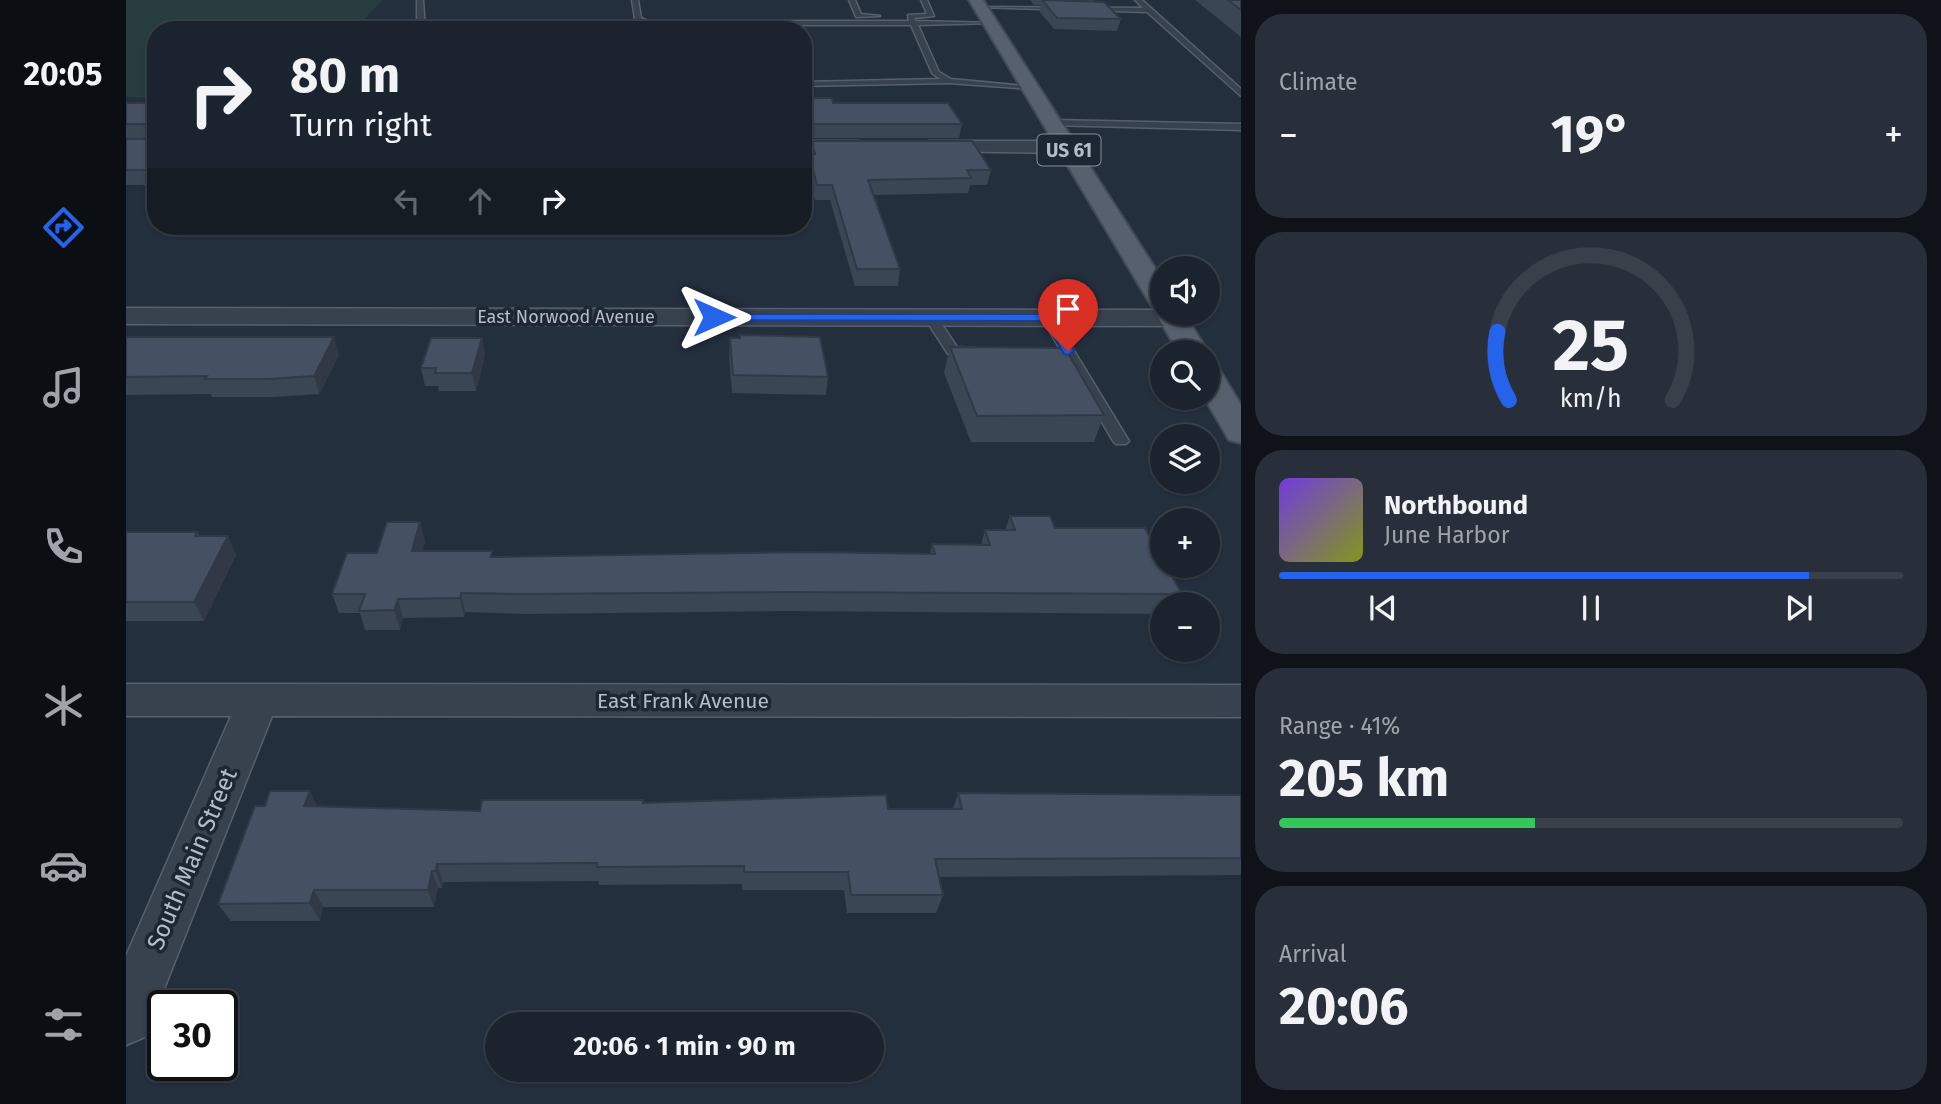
<!DOCTYPE html>
<html lang="en">
<head>
<meta charset="utf-8">
<style>
	body { margin:0; font-family:"Fira Sans",sans-serif; background:#282f3a; color:#f1f3f6; height:100vh; display:flex; flex-direction:column; font-size:26px; white-space:nowrap }
	* { box-sizing:border-box; margin:0 }
	p { font-size:23px; color:#a0a4aa }
	.icon { flex:none; width:38px; height:38px; fill:none; stroke:currentColor; stroke-width:2; stroke-linecap:round; stroke-linejoin:round }
	.map { position:relative; flex:1; overflow:hidden }
	.drawer { display:flex; flex-direction:column; gap:14px; padding:14px; background:#0f1319; width:700px }
	.drawer>* { flex:none }
	.banner { position:absolute; left:21px; top:21px; width:665px; height:214px; border-radius:28px; box-shadow:0 2px 5px #0004,0 0 0 2px #39404a; background:#1b232e; color:#f1f3f6; overflow:hidden }
	.fabs { position:absolute; left:1024px; top:256px; display:grid; gap:14px }
	.fabs a { display:grid; place-items:center; width:70px; height:70px; border-radius:50%; background:#1b232e; box-shadow:0 2px 5px #0004,0 0 0 2px #39404a; font-size:35px }
	.speed { position:absolute; left:21px; top:990px; display:flex; gap:14px; font-size:35px; font-weight:700; text-align:center }
	.speed>* { display:grid; place-content:center; width:91px; height:91px; border-radius:50%; background:#1b232e; box-shadow:0 2px 5px #0004,0 0 0 2px #39404a; line-height:1 }
	.speed .limit { border:4px solid #111; border-radius:10px; background:#fff; color:#111 }
	.pin { position:absolute; display:grid; place-items:center; width:60px; height:60px; color:#fff; margin:-72px -30px; border-radius:50% 50% 50% 0; rotate:-45deg; box-shadow:0 0 7px #0007 }
	.pin .icon { rotate:45deg }
	.me { position:absolute; width:77px; margin:-38px; rotate:90deg; stroke-linejoin:round; filter:drop-shadow(0 0 5px #0008) }
	.turn { display:flex; align-items:center; gap:24px; height:147px; padding:0 28px; font-size:32px }
	.turn .icon { width:91px; height:91px; stroke-width:2.5 }
	.turn b { display:block; font-size:49px; line-height:60px }
	.lanes { display:flex; align-items:center; height:66px; padding:0 28px; background:#0003; justify-content:center; gap:35px; direction:ltr }
	.lanes .off { opacity:.35 }
	.big { font-size:52px; font-weight:700; line-height:1.1 }
	.drawer .card { flex:1; display:flex; flex-direction:column; justify-content:center; gap:10px; min-width:0; padding:0 24px; border-radius:28px; background:#282f3a }
	.drawer .dial { align-items:center; gap:0 }
	.dial svg { height:182px; overflow:visible; fill:none; stroke:#39404a; stroke-width:7; stroke-linecap:round; text-anchor:middle }
	.dial text { fill:#f1f3f6; stroke:none }
	.song { display:flex; align-items:center; gap:21px }
	.cover { width:84px; height:84px; border-radius:10px; background:linear-gradient(135deg,hsl(260 70% 55%),hsl(70 70% 35%)) }
	.played { height:7px; border-radius:4px; background:linear-gradient(90deg,#2563eb 85%,#39404a 85%) }
	.keys { display:flex; justify-content:space-around; direction:ltr }
	.heat { display:flex; justify-content:space-between; align-items:center; font-size:38px; direction:ltr }
	.charge { height:10px; border-radius:5px; background:linear-gradient(90deg,#34c759 41%,#39404a 0) }
	.trip { position:absolute; left:359px; top:1012px; width:399px; height:70px; border-radius:35px; background:#1b232e; box-shadow:0 2px 5px #0004,0 0 0 2px #39404a; font-weight:700; line-height:70px; text-align:center }
	main { display:flex; flex:1; min-height:0 }
	.menu { display:flex; flex-direction:column; width:126px; justify-content:space-around; align-items:center; background:#0b0e12; color:#a0a4aa }
	.menu .icon { width:49px; height:49px }
	.menu .current { color:#2563eb }
	.menu b { font-size:32px; color:#f1f3f6 }
	.map>svg:first-child { display:block }
</style>
</head>
<body>
<main>
<nav class="menu">
<b>20:05</b>
<svg class="icon current" aria-label="directions" viewBox="0 0 24 24"><path d="M12 3l9 9-9 9-9-9zM9 14v-3h6M13 9l2 2-2 2"/></svg>
<svg class="icon" aria-label="music" viewBox="0 0 24 24"><path d="M9 18V5l10-2v13"/><circle cx="6" cy="18" r="3"/><circle cx="16" cy="16" r="3"/></svg>
<svg class="icon" aria-label="phone" viewBox="0 0 24 24"><path d="M5 4h4l2 5-3 2q2 4 5 5l2-3 5 2v4C11 20 4 13 5 4z"/></svg>
<svg class="icon" aria-label="climate" viewBox="0 0 24 24"><path d="M12 3v18M4 7l16 10M4 17L20 7"/></svg>
<svg class="icon" aria-label="car" viewBox="0 0 24 24"><path d="M5 17H2v-5l4-1 3-4h7l3 4 3 1v5h-3M9 17h6M6 11h13"/><circle cx="7" cy="17" r="2"/><circle cx="17" cy="17" r="2"/></svg>
<svg class="icon" aria-label="filters" viewBox="0 0 24 24"><path d="M4 7h16M4 17h16"/><circle cx="9" cy="7" r="2"/><circle cx="15" cy="17" r="2"/></svg>
</nav>
<div class="map">
<svg width="1115" height="1104" viewBox="0 0 1115 1104">
	<rect width="100%" height="100%" fill="#242f3e"/>
	<!-- green -->
	<polygon fill="#263c3f" points="0,0 257,0 228,30 30,30 30,98 0,97"/>
	<g fill="none" stroke-linecap="round" stroke-linejoin="round">
		<defs>
			<g id="service">
				<polygon points="291,0 297,0 299,30 291,30"/>
				<polygon points="506,0 512,0 515,18 522,21 783,21 782,15 801,14 795,0 801,0 808,16 788,18 790,21 869,23 792,25 813,72 825,79 909,87 905,89 823,83 677,86 677,82 814,79 806,73 785,25 521,25 509,19"/>
				<polygon points="723,0 729,0 735,14 754,16 730,17"/>
				<polygon points="1009,0 1016,0 1115,89 1115,96 1021,12 851,7 1017,8"/>
				<polygon points="927,120 1115,124 1115,130 924,125 922,123"/>
				<polygon points="804,313 809,314 831,347 849,348 849,354 822,354 798,317"/>
				<polygon points="922,314 928,318 1003,441 1000,444 990,444 987,441 916,318"/>
			</g>
			<g id="minor">
				<polygon points="677,141 733,141 742,147 733,153 677,153"/>
				<polygon points="803,141 942,141 951,147 942,153 796,151 794,147 796,143"/>
				<polygon points="0,308 1036,310 1036,313 1057,313 1060,318 1056,323 1047,326 0,324"/>
				<polygon points="0,684 1115,685 1115,717 146,716 19,1037 0,1045 0,956 105,716 0,716"/>
			</g>
			<g id="primary">
				<polygon points="843,0 857,0 1036,279 1036,313 1058,313 1082,352 1082,353 1052,352 1030,313 1034,308 1026,306 1022,300"/>
				<polygon points="1082,367 1093,369 1115,405 1115,443 1103,440 1078,397 1082,397"/>
			</g>
		</defs>
		<!-- service casing -->
		<use href="#service" stroke="#565f6c" stroke-width="3"/>
		<!-- minor casing -->
		<use href="#minor" stroke="#565f6c" stroke-width="3"/>
		<!-- primary casing -->
		<use href="#primary" stroke="#414a57" stroke-width="4"/>
		<!-- service -->
		<use href="#service" fill="#38414e" fill-rule="evenodd"/>
		<!-- minor -->
		<use href="#minor" fill="#38414e" fill-rule="evenodd"/>
		<!-- primary -->
		<use href="#primary" fill="#56606e" fill-rule="evenodd"/>
	</g>
	<!-- wall -->
	<g fill="#3b4654">
		<polygon points="904,0 968,0 968,2 995,19 991,31 928,29 913,11 915,5 908,5"/>
		<polygon points="1069,0 1115,0 1115,37"/>
		<polygon points="677,98 836,124 833,138 678,138 677,135"/>
		<polygon points="0,103 30,103 30,185 0,185 0,139 26,139 26,138 0,138"/>
		<polygon points="685,141 865,170 861,185 844,185 842,193 748,195 774,269 772,286 729,286 704,200 689,200 681,168"/>
		<polygon points="0,337 213,355 193,394 149,397 86,397 85,394 0,395"/>
		<polygon points="356,338 359,355 350,391 313,391 312,386 299,386 295,368"/>
		<polygon points="604,338 702,377 700,395 606,393 603,356"/>
		<polygon points="824,347 978,415 968,442 845,442 818,373"/>
		<polygon points="884,516 929,528 1056,594 1051,604 1036,604 1036,614 660,611 400,614 339,612 338,617 277,618 274,630 239,630 234,613 213,613 206,594 251,553 299,541 296,551 367,557 804,554 806,544 855,545 859,530 879,530"/>
		<polygon points="0,532 71,532 73,536 110,555 78,621 0,621"/>
		<polygon points="184,791 191,807 354,811 517,803 762,809 827,809 832,793 1115,795 1115,875 813,877 817,895 810,913 721,913 718,890 616,890 616,884 473,885 472,881 317,882 316,888 312,888 308,907 197,907 194,921 105,921 92,904 139,806"/>
	</g>
	<!-- shaded-wall -->
	<g fill="#303945">
		<polygon points="208,337 213,355 193,394 188,376"/>
		<polygon points="356,338 359,355 350,391 346,373"/>
		<polygon points="294,522 299,541 291,570 286,551"/>
		<polygon points="102,536 110,555 78,621 68,602"/>
		<polygon points="335,593 339,612 338,617 334,598"/>
		<polygon points="272,599 277,618 274,630 268,610"/>
		<polygon points="184,791 193,810 178,806"/>
		<polygon points="311,864 317,882 316,888 310,871"/>
		<polygon points="306,871 312,888 308,907 302,890"/>
		<polygon points="188,890 197,907 194,921 184,903"/>
	</g>
	<!-- building -->
	<g fill="#455162" stroke="#303945" stroke-width="2">
		<polygon points="916,0 978,2 995,19 931,18"/>
		<polygon points="1102,0 1115,0 1115,10"/>
		<polygon points="677,98 706,98 707,103 822,103 836,124 680,124 677,117"/>
		<polygon points="0,103 30,103 30,170 0,170 0,139 26,139 27,124 0,124"/>
		<polygon points="685,141 846,141 865,170 841,170 845,178 742,180 774,269 731,269 706,185 691,185 683,154 689,154"/>
		<polygon points="614,335 694,337 702,377 607,375 604,338 614,338"/>
		<polygon points="0,337 208,337 188,376 143,379 79,379 81,376 0,377"/>
		<polygon points="305,338 356,338 346,373 309,373 310,368 295,368"/>
		<polygon points="824,347 939,348 978,415 851,416"/>
		<polygon points="884,516 924,516 929,528 1019,528 1036,558 1036,565 1040,565 1056,594 662,592 396,594 335,593 334,598 272,599 268,610 233,611 239,594 206,594 221,553 251,553 261,522 294,522 286,551 366,551 365,557 682,552 809,554 806,544 864,545 859,530 889,530"/>
		<polygon points="0,532 71,532 69,536 102,536 68,602 0,602"/>
		<polygon points="144,791 184,791 178,806 354,811 356,800 517,800 517,803 760,795 762,809 836,809 832,793 1115,795 1115,858 809,859 817,895 725,895 722,872 618,872 618,866 471,867 471,863 311,864 310,871 306,871 302,890 188,890 184,903 92,904 129,806 139,806"/>
	</g>
	<!-- route -->
	<polygon fill="#2563eb" stroke="#184099" stroke-width="2" points="584,314 922,314 927,315 948,351 942,355 938,354 919,321 588,320 584,319"/>
	<g text-anchor="middle" stroke-width="7" stroke-linejoin="round" paint-order="stroke">
		<!-- far-street labels -->
		<g font-size="18" fill="#b4bcc9" stroke="#1d2633">
			<text x="440" y="323">East Norwood Avenue</text>
		</g>
		<!-- shield labels -->
		<rect fill="#1d2633" stroke="#878f9c" stroke-width="2" x="911.5" y="134.5" width="63" height="31" rx="5"/>
		<g font-size="19" font-weight="bold" fill="#b4bcc9">
			<text x="943" y="157">US 61</text>
		</g>
		<!-- street labels -->
		<g font-size="21" fill="#b4bcc9" stroke="#1d2633">
			<text x="557" y="708">East Frank Avenue</text>
		</g>
		<!-- near-street labels -->
		<g font-size="24" fill="#b4bcc9" stroke="#1d2633">
			<text transform="translate(66 859) rotate(-67)" y="8">South Main Street</text>
		</g>
	</g>
</svg>
<div class="fabs">
<a><svg class="icon" aria-label="sound" viewBox="0 0 24 24"><path d="M4 9h4l5-4v14l-5-4H4zM17 9q2 3 0 6"/></svg></a>
<a><svg class="icon" aria-label="search" viewBox="0 0 24 24"><circle cx="10" cy="10" r="6"/><path d="M15 15l6 6"/></svg></a>
<a><svg class="icon" aria-label="layers" viewBox="0 0 24 24"><path d="M12 4l9 5-9 5-9-5zM3 14l9 5 9-5"/></svg></a>
<a>+</a>
<a>−</a>
</div>
<div class="speed"><div class="limit">30</div></div>
<div class="pin" style="left:942px;top:351px;background:#d93025"><svg class="icon" aria-label="arrive" viewBox="0 0 24 24"><path d="M6 21V4h12l-3 4 3 4H6"/></svg></div>
<svg class="me" style="left:588px;top:317px" viewBox="-20 -20 40 40"><path d="M0-17L14 15 0 8-14 15z" fill="#2563eb" stroke="#fff" stroke-width="4"/></svg>
<div class="trip">20:06 · 1 min · 90 m</div>
<div class="banner">
<div class="turn"><svg class="icon" aria-label="right" viewBox="0 0 24 24"><path d="M7 20v-9h11M14 6l5 5-5 5"/></svg><div><b>80 m</b>Turn right</div></div>
<div class="lanes"><svg class="icon off" aria-label="left" viewBox="0 0 24 24"><path d="M17 20v-9H6M10 6l-5 5 5 5"/></svg><svg class="icon off" aria-label="ahead" viewBox="0 0 24 24"><path d="M12 20V5M6 11l6-6 6 6"/></svg><svg class="icon" aria-label="right" viewBox="0 0 24 24"><path d="M7 20v-9h11M14 6l5 5-5 5"/></svg></div>
</div>
</div>
<section class="drawer">
<div class="card"><p>Climate</p>
<div class="heat"><a>−</a><b class="big">19°</b><a>+</a></div>
</div>
<div class="card dial"><svg viewBox="0 0 100 80">
<path d="M14 69A42 42 0 1 1 86 69"/>
<path d="M14 69A42 42 0 0 1 9 39" stroke="#2563eb"/>
<text x="50" y="56" font-size="32" font-weight="700">25</text>
<text x="50" y="72" font-size="11">km/h</text>
</svg></div>
<div class="card">
<div class="song"><i class="cover"></i><div><b>Northbound</b><p>June Harbor</p></div></div>
<div class="played"></div>
<div class="keys"><svg class="icon" aria-label="previous" viewBox="0 0 24 24"><path d="M18 5L8 12l10 7zM5 5v14"/></svg><svg class="icon" aria-label="pause" viewBox="0 0 24 24"><path d="M8 5v14M16 5v14"/></svg><svg class="icon" aria-label="next" viewBox="0 0 24 24"><path d="M6 5l10 7-10 7zM19 5v14"/></svg></div>
</div>
<div class="card"><p>Range · 41%</p><b class="big">205 km</b><div class="charge"></div></div>
<div class="card"><p>Arrival</p><b class="big">20:06</b></div>
</section>
</main>
</body>
</html>
